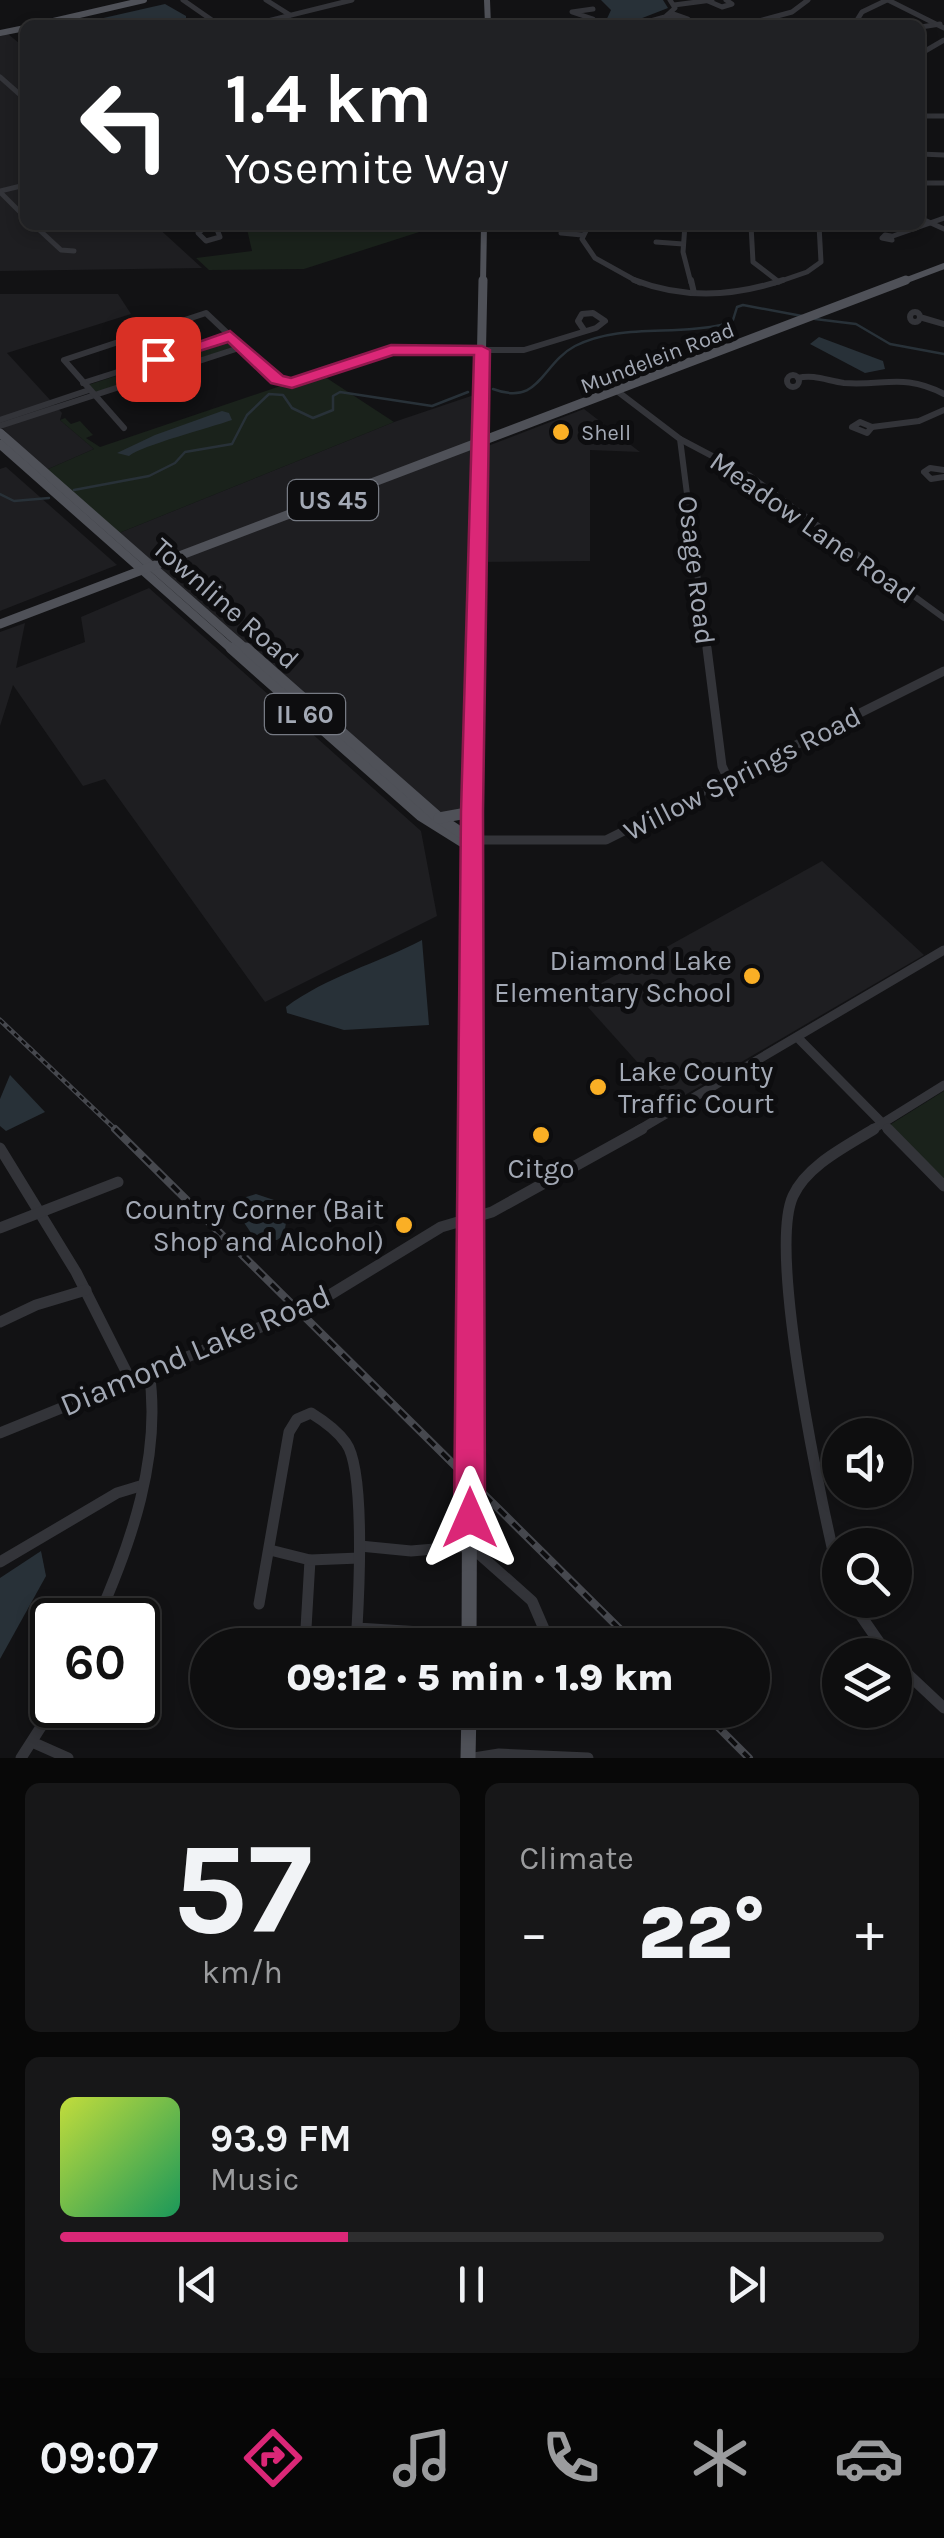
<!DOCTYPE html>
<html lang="en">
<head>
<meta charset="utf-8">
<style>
	body { margin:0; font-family:Karla,sans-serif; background:#171718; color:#f1f3f6; height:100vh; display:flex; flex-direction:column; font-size:38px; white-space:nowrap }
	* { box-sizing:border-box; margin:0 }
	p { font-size:32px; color:#9b9c9e }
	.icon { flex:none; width:55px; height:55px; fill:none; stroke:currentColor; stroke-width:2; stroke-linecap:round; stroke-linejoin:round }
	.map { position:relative; height:1758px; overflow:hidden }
	.side { display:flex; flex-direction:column; gap:25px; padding:25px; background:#080808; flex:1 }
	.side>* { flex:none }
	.hud { position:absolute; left:20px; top:20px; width:905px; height:210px; border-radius:15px; box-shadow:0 5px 15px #0003,0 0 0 2px #2e2e2f; background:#202124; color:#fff; overflow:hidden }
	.controls { position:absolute; left:822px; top:1418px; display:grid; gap:20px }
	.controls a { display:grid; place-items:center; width:90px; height:90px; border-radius:50%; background:#0e0e0f; box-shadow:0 5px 15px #0003,0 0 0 2px #2e2e2f; font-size:50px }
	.speed { position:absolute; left:30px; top:1598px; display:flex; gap:20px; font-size:50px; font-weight:700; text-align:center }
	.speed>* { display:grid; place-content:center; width:130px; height:130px; border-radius:50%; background:#0e0e0f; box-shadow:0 5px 15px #0003,0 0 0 2px #2e2e2f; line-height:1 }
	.speed .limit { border:5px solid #111; border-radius:15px; background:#fff; color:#111 }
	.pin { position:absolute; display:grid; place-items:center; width:85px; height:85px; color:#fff; margin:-42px; border-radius:20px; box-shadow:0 5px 15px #0006 }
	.me { position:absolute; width:110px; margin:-55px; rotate:0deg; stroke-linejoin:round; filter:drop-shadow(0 0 8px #0008) }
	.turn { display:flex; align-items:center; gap:35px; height:210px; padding:0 40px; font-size:45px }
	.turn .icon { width:130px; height:130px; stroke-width:2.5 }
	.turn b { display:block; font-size:70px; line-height:85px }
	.big { font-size:75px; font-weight:800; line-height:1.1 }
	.side .tile { flex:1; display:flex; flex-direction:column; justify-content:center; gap:15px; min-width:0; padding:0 35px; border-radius:15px; background:#171718 }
	.side .dial { align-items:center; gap:0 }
	.dial b { font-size:130px; line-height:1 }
	.song { display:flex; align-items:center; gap:30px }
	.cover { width:120px; height:120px; border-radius:15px; background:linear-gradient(135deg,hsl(70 70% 55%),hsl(150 70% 35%)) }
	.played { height:10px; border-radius:5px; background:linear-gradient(90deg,#db2777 35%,#2e2e2f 35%) }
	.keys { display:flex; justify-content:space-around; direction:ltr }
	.heat { display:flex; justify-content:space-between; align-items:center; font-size:55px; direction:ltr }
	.side .tiles { flex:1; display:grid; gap:25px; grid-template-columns:1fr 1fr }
	.tile:last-child { grid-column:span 2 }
	.trip { position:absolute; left:190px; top:1628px; width:580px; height:100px; border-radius:50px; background:#0e0e0f; box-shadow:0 5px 15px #0003,0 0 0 2px #2e2e2f; font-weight:800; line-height:100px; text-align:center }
	.dock { display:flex; height:160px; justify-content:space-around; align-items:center; background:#060606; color:#9b9c9e }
	.dock .icon { width:70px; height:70px }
	.dock .on { color:#db2777 }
	.dock b { font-size:45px; color:#f1f3f6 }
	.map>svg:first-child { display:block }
</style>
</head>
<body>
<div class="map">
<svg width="944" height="1758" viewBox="0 0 944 1758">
	<rect width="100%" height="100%" fill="#121214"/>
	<!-- built -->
	<g fill="#1e1e21">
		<polygon points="8,34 25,48 25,225 155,225 202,268 0,271 0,36"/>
		<polygon points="0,294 118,294 131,314 7,353 62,413 60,420 94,449 46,470 0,426"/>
		<polygon points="474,395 472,452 584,409 640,452 590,450 590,561 469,562 463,809 447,815 434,809 119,533 394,422"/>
		<polygon points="6,467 117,565 0,611 0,469"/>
		<polygon points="149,588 421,831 437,916 265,1002 105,779 83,786 13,685 0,726 0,632 25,623 16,668 85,642 81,617"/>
		<polygon points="822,861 924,955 673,1102 578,996"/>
	</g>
	<!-- green -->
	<g fill="#1a221b">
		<polygon points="272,225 441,225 304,269 209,270 196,258 252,251 247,229"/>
		<polygon points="230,339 236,346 109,389 95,392 88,385"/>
		<polygon points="319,373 394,422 119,533 46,470 94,449 60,420 65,418 71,424 80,421 93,435 86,438 100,447"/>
		<polygon points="944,1091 944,1182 888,1126"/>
	</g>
	<!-- water -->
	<g fill="#283138">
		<polygon points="601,0 663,0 668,8 632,22 604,25 611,10"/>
		<polygon points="165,4 186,16 186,23 123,25 99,19"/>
		<polygon points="819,337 883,361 885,369 865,373 810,344"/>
		<path d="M222,411L229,413L232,420C209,428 143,445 129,456L117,453L155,435Z"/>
		<path d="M422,940L429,1025L344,1030L287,1013L286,1007C326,977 378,963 422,940Z"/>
		<polygon points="10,1075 45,1112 6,1131 0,1126 0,1099"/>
		<polygon points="256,1194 283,1203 288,1210 284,1235 277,1240 256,1240 238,1214 243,1198"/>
		<polygon points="41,1551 46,1576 0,1659 0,1578"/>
	</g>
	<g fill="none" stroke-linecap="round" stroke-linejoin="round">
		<!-- stream -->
		<g stroke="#283138" stroke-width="2.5">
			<polyline points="815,319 856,324 890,344 944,354"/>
			<path d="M493,389C540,407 541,364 575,346C620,323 674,336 721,325L733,320L737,307L743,305L802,316"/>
			<polyline points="74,490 149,476 175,463 185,452 232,444 247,415 269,394 283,395 292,408 313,418 333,410 333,396 340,392 432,406 468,392"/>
			<polyline points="0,494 14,501 49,498"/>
		</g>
		<!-- minor-far3 -->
		<g stroke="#333439" stroke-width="5">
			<polyline points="183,0 219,25"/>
			<polyline points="266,0 290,15"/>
			<polyline points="888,0 944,28"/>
			<polyline points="708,1 722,7 732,4 726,0"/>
			<polyline points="674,5 712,0"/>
			<polyline points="593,9 572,12 593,19"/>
			<polyline points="667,16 688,19 671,13"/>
			<polyline points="251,25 352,0"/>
			<polyline points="527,25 535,21 540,25"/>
			<polyline points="636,25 665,17 675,8 670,0"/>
			<polyline points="744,25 792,12 808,0"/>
			<polyline points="854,25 862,12 887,0"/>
			<polyline points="921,27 940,24"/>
			<polyline points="920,54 944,40"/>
			<polyline points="0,77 25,99"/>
			<polyline points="920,116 944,116"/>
			<polyline points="920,154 944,155"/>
			<polyline points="920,183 944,183"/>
			<polyline points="0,191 25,185"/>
			<polyline points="0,192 25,217"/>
			<polyline points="920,218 944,229"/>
			<polyline points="34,225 61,250 74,251"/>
			<polyline points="203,225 253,225"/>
			<polyline points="589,225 582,239 595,258 640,283"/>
			<polyline points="685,225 683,252 691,283"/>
			<polyline points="751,225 753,262 779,282"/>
			<polyline points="207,226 198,233 206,241 220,237 216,227"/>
			<polyline points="561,233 582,235"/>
			<polygon points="885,235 891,236 892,240 882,238"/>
			<polyline points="893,236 944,218"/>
			<polyline points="656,242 683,244"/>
			<polyline points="775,283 807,272 821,262 819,225"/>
		</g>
		<!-- minor-far2 -->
		<g stroke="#333439" stroke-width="6">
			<path d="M634,280C683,299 733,297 783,280"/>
			<polyline points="691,280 694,293"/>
			<circle cx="915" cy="317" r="5"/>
			<polyline points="923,318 944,324"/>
			<circle cx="793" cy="381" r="6"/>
			<path d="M798,378C814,374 828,381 844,383C885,386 904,373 944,394"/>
			<polyline points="83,383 231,336"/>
			<polyline points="617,391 680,439 707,651"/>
			<polyline points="0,420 89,390"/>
			<polygon points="860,422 872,427 867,433 852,427"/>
			<polyline points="0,426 242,347"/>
			<polyline points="872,427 919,421 944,410"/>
			<polyline points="124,428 64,360 206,313 277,380 291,383 391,350 524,350 596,328 605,321 593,313 582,314 578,321 584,330"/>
			<polyline points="680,439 750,476 944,618"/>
			<polyline points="944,470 930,468 924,472 931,479 944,477"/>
		</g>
		<!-- minor-far1 -->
		<g stroke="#333439" stroke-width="9">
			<polyline points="707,648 722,766 728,779"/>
			<polyline points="472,840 606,840 944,671"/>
			<polyline points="799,1039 890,1131"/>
			<polyline points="637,1131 944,950"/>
			<polyline points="870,1131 944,1085"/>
		</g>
		<!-- minor -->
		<g stroke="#333439" stroke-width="11">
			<polyline points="888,1129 944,1186"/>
			<polyline points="0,1148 76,1272 130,1379"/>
			<polyline points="0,1228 118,1182"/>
			<polyline points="0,1322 36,1305 86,1290"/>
			<polyline points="0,1433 310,1307 441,1227 492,1212 642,1129"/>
			<polyline points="360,1546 411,1551 470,1546 532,1601 551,1645"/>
			<polyline points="270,1550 310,1560 305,1645"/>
			<polyline points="310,1560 359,1558"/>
			<polyline points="0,1562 117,1493 140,1486"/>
			<path d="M840,1581C823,1512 767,1253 793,1196C807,1165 847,1146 874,1129"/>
			<polyline points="850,1600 888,1655"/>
			<path d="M259,1604L289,1432L297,1419L311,1413C324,1421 337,1430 346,1443C365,1469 359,1592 357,1628L469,1635"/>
			<path d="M97,1620C131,1544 162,1456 149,1371"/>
			<polyline points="895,1662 944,1708"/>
			<polyline points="32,1742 68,1758"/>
			<polyline points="21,1758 55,1705"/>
			<polyline points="474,1758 499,1754 588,1758"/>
		</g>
		<!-- major-far3 -->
		<g stroke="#4f5158" stroke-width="6">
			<polyline points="487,0 488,25"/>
			<polyline points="36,25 144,0"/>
			<polyline points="0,33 25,28"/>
			<polyline points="483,283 484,225"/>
			<polyline points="899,283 944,266"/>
		</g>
		<!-- major-far2 -->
		<g stroke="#4f5158" stroke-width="9">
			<polyline points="0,433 248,651"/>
			<polyline points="0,444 234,651"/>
			<polyline points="0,624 906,280"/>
			<polyline points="475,651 483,280"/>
		</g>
		<!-- major-far1 -->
		<g stroke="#4f5158" stroke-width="11">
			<polyline points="231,648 420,815 468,845"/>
			<polyline points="246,648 439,818 472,840"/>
			<polyline points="439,818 472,812"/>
			<polyline points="471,1131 475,648"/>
		</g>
		<!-- major -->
		<g stroke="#4f5158" stroke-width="15">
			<polyline points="469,1645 471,1129"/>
			<polyline points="468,1758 469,1710"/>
		</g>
		<defs>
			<polyline id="rail-far1" points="0,1020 117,1131"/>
			<g id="rail">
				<polyline points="115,1129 636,1645"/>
				<polyline points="701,1710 749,1758"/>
			</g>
		</defs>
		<!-- rail-far1 casing -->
		<use href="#rail-far1" stroke="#46484e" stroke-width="5"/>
		<!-- rail casing -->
		<use href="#rail" stroke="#46484e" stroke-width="8"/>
		<!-- rail-far1 -->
		<use href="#rail-far1" stroke="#0d0d0f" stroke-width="2.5" stroke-dasharray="5" stroke-linecap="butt"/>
		<!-- rail -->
		<use href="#rail" stroke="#0d0d0f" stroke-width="4" stroke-dasharray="10" stroke-linecap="butt"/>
	</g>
	<!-- route -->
	<polygon fill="#db2777" stroke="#8e194d" stroke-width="2.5" points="230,331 283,376 291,378 391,345 482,346 490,350 483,812 485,1518 480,1528 470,1533 459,1528 454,1518 461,812 474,355 393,355 292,388 271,383 228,342 158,364 150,359"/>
	<!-- markers -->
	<g fill="#faaf25" stroke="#0d0d0f" stroke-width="4">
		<circle cx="561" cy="432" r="10"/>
		<circle cx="752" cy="976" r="10"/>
		<circle cx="598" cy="1087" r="10"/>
		<circle cx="541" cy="1135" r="10"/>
		<circle cx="404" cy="1225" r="10"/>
	</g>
	<g text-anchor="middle" stroke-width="10" stroke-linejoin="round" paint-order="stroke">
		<!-- far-street labels -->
		<g font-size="22" fill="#a3a9b5" stroke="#0d0d0f">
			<text transform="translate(657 357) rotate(-21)" y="8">Mundelein Road</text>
		</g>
		<!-- far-poi labels -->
		<g font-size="22" fill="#a3a9b5" stroke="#0d0d0f" text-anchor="start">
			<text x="581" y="440">Shell</text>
		</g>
		<!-- shield labels -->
		<g fill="#0d0d0f" stroke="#767a83" stroke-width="2.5">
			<rect x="288" y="480" width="90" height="40" rx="8"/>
			<rect x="265" y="694" width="80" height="40" rx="8"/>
		</g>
		<g font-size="25" font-weight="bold" fill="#a3a9b5">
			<text x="333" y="509">US 45</text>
			<text x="305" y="723">IL 60</text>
		</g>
		<!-- street labels -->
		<g font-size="28" fill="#a3a9b5" stroke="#0d0d0f">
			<text transform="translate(813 527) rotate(35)" y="10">Meadow Lane Road</text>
			<text transform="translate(697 570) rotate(83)" y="10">Osage Road</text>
			<text transform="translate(226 603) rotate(41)" y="10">Townline Road</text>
			<text transform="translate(742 773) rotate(-27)" y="10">Willow Springs Road</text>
		</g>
		<!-- poi labels -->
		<g font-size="28" fill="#a3a9b5" stroke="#0d0d0f" text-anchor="end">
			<text x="732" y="970">Diamond Lake<tspan x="732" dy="32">Elementary School</tspan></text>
			<text x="618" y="1081" text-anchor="start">Lake County<tspan x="618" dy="32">Traffic Court</tspan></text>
			<text x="541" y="1178" text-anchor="middle">Citgo</text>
			<text x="384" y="1219">Country Corner (Bait<tspan x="384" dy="32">Shop and Alcohol)</tspan></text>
		</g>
		<!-- near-street labels -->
		<g font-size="32" fill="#a3a9b5" stroke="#0d0d0f">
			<text transform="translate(195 1350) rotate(-23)" y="11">Diamond Lake Road</text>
		</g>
	</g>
</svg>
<div class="controls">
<a><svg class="icon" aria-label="sound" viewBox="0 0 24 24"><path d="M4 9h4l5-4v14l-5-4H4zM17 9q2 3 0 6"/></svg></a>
<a><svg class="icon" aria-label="search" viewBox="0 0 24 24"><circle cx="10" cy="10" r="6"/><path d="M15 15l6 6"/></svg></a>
<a><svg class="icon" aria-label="layers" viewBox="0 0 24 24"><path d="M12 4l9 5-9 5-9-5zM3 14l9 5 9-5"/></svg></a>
</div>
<div class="speed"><div class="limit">60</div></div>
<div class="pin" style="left:158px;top:359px;background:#d93025"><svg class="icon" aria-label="arrive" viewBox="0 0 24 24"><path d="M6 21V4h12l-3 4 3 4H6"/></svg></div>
<svg class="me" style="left:470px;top:1518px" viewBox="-20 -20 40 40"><path d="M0-17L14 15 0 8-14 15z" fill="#db2777" stroke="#fff" stroke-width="4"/></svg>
<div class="trip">09:12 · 5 min · 1.9 km</div>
<div class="hud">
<div class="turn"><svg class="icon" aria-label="left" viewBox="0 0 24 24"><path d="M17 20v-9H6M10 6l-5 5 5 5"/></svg><div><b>1.4 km</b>Yosemite Way</div></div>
</div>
</div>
<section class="side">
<div class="tiles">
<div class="tile dial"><b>57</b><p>km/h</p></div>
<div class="tile"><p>Climate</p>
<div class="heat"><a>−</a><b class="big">22°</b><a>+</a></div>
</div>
<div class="tile">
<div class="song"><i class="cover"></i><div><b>93.9 FM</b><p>Music</p></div></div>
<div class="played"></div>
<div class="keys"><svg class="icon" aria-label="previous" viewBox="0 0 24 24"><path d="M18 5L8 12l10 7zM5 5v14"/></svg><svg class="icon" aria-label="pause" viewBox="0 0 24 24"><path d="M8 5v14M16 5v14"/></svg><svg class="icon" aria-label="next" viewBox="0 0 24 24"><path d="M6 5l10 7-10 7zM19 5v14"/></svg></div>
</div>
</div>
</section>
<nav class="dock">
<b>09:07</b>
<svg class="icon on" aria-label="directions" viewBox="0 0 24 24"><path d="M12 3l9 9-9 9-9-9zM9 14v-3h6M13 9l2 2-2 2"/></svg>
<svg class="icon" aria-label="music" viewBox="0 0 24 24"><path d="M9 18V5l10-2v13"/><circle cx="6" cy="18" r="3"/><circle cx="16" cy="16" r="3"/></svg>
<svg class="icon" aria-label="phone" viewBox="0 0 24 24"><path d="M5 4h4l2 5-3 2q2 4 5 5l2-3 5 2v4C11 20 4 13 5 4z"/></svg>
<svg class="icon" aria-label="climate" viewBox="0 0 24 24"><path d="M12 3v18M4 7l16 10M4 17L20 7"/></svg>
<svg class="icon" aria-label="car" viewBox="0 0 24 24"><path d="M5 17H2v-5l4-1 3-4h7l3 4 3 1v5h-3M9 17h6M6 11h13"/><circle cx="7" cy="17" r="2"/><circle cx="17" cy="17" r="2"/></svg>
</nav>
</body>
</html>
